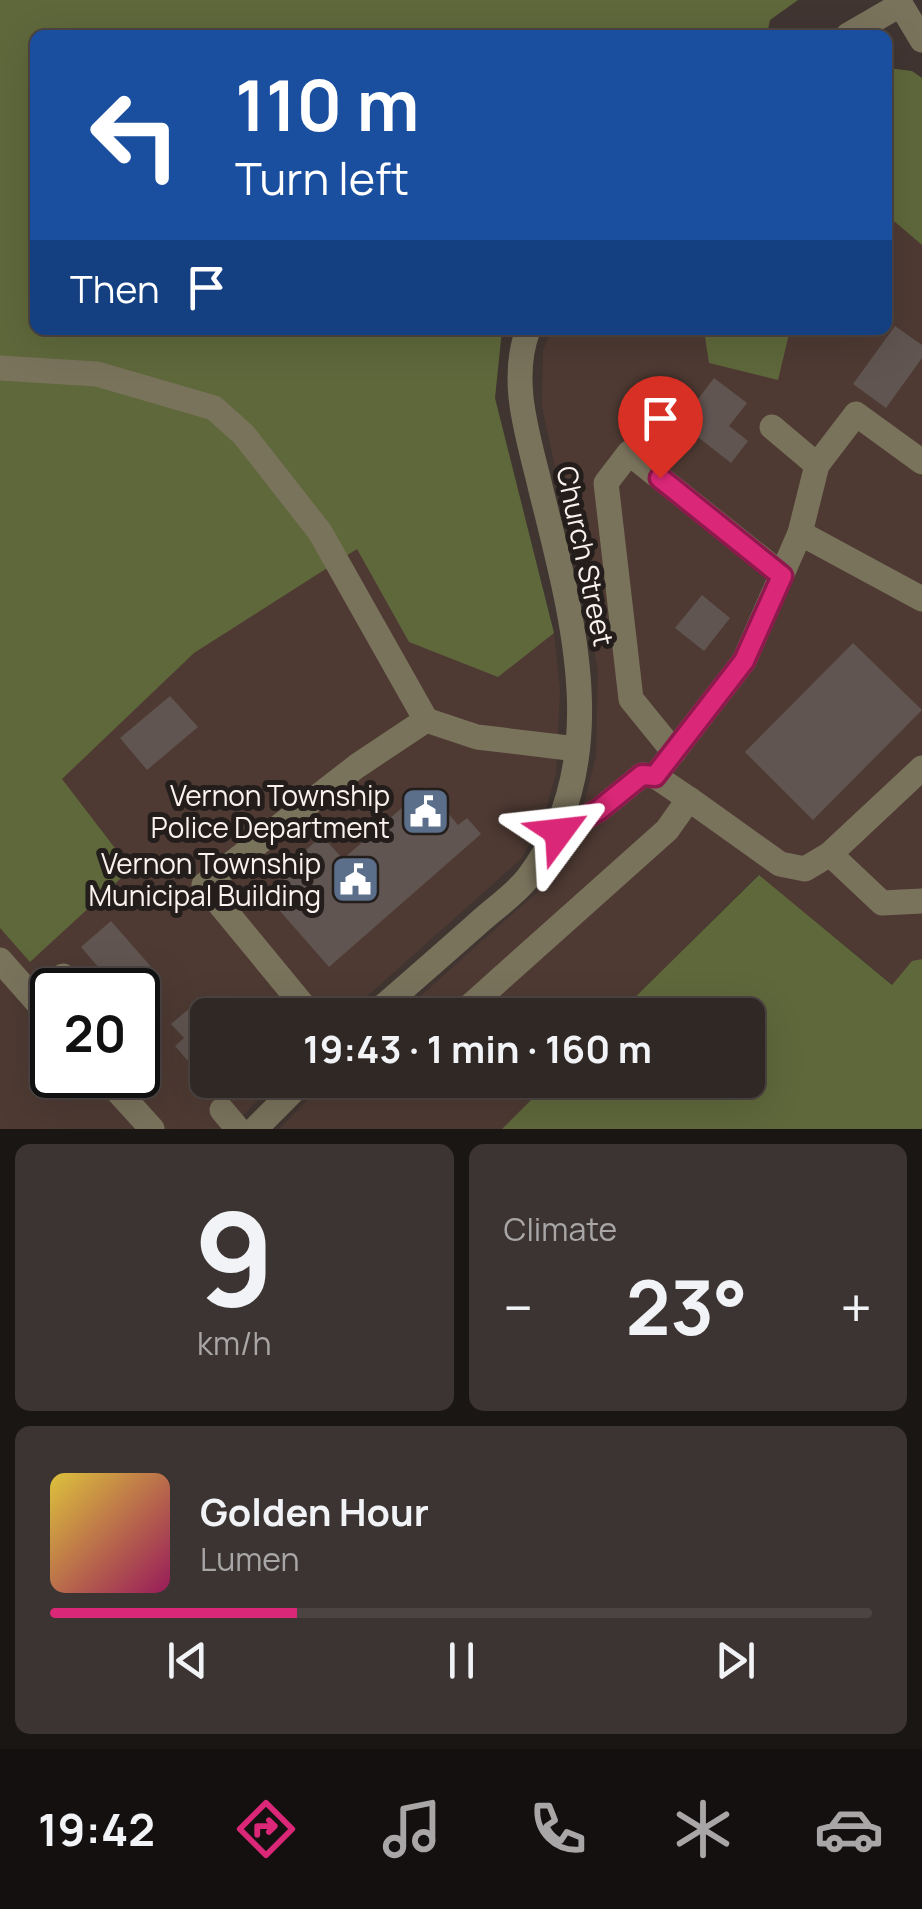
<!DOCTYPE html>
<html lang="en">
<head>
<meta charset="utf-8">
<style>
	body { margin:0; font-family:Manrope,sans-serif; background:#3c3432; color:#f1f3f6; height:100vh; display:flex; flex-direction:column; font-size:38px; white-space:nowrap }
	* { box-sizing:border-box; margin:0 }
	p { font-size:32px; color:#a8a6a7 }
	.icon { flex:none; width:55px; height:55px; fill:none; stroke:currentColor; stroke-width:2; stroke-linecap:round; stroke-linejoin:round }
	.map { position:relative; height:1129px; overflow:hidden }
	.sheet { display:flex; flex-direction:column; gap:15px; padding:15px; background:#1a1614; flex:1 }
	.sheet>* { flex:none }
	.banner { position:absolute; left:30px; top:30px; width:862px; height:305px; border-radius:15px; box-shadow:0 10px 40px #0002,0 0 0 2px #4b4442; background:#1a4fa0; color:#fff; overflow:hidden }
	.speed { position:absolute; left:30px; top:968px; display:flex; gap:20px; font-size:50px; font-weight:700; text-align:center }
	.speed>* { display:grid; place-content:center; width:130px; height:130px; border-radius:50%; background:#302825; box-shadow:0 10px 40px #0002,0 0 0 2px #4b4442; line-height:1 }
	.speed .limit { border:5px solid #111; border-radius:15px; background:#fff; color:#111 }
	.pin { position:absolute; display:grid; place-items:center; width:85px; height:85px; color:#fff; margin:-102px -42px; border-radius:50% 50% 50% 0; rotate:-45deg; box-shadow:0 0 10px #0007 }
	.pin .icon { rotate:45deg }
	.me { position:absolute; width:110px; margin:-55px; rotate:60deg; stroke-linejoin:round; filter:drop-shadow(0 0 8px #0008) }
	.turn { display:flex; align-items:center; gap:35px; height:210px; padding:0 40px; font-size:45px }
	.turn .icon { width:130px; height:130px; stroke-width:2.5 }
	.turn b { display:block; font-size:70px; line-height:85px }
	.then { display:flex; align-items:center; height:95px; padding:0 40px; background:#0003; gap:20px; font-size:38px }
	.big { font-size:75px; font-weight:700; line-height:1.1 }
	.sheet .card { flex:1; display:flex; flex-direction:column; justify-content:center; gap:15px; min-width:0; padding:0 35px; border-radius:15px; background:#3c3432 }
	.sheet .dial { align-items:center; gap:0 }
	.dial b { font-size:130px; line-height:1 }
	.song { display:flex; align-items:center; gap:30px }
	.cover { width:120px; height:120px; border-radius:15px; background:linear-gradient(135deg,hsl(50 70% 55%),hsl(330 70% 35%)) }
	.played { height:10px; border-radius:5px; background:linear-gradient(90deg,#db2777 30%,#4b4442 30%) }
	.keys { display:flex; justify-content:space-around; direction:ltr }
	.heat { display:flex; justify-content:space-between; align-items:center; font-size:55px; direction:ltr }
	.sheet .tiles { flex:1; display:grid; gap:15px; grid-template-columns:1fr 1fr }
	.card:last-child { grid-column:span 2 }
	.trip { position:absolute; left:190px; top:998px; width:575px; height:100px; border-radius:15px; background:#302825; box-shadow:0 10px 40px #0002,0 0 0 2px #4b4442; font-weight:700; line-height:100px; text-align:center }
	.tab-bar { display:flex; height:160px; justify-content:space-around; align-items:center; background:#13100f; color:#a8a6a7 }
	.tab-bar .icon { width:70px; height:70px }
	.tab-bar .current { color:#db2777 }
	.tab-bar b { font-size:45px; color:#f1f3f6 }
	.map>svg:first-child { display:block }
</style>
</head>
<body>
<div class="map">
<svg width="922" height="1129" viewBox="0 0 922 1129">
	<rect width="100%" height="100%" fill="#403531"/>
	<!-- commercial -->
	<g fill="#4e3a33" fill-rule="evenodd">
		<polygon points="888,216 922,245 922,959 912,962 893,985 758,875 617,1015 399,1015 543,887 576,836 596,756 598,670 542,406 543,350 551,330 888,330"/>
		<path d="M357,548L498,676L554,633L560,690L556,774L542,823L521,859L346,1015H208V1080H277L230,1129H0V928L30,961L61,779L194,653ZM52,990H138V1075H52Z"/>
		<polygon points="327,1080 551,1080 502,1129 279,1129"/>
	</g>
	<!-- green -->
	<g fill="#5f683b">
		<polygon points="0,0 798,0 770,20 767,35 35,35 35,330 502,330 495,398 554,633 498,677 409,642 357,549 194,653 62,779 131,869 30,962 0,928"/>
		<polygon points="888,68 912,71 922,78 922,245 888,216"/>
		<polygon points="704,330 790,330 778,380 709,363"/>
		<polygon points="759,875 892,985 912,961 922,959 922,1129 502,1129 551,1080 748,1080 748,1015 617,1015"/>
	</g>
	<!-- building -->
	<g fill="#615551">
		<polygon points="895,326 922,345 922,358 886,408 853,384"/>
		<polygon points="714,378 747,403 729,426 748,441 731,463 680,423"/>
		<polygon points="702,595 730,618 704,651 675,628"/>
		<polygon points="853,643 922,710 813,820 745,752"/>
		<polygon points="170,696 198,727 147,770 120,738"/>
		<polygon points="426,787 458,825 467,818 481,834 329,967 266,895 299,866 294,860 322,836 343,859"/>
		<polygon points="111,921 159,976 138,994 138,990 118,990 81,947"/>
		<polygon points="203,997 212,1007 221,1000 234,1015 208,1015 208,1057 194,1068 175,1046 184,1038 171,1024"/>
	</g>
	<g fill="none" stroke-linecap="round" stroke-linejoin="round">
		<!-- minor -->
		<g stroke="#7a735c" stroke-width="25">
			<polyline points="898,0 922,40"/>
			<polyline points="848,35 900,5"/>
			<polyline points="0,368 97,374 214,408 244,435 320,532 426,720 477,737 577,749"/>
			<polyline points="817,465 856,414 922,462"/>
			<polyline points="800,533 922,599"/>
			<polyline points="674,752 631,699 606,483 629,453 782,575"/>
			<polyline points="655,776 744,661 800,533 817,465 772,427"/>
			<polyline points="689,799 780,864 805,869 830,854 922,768"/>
			<polyline points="559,832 599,810 642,775 655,776"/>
			<polyline points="830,854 882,903 922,901"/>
			<polyline points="0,960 52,1019"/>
			<polyline points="35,999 63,976 76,990"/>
			<polyline points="311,1015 204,885 357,766 426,720"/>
			<path d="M373,1015C408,985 442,955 476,925C492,910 513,896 527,879C616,762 572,616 540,486C528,435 509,381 528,330"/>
			<polyline points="460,1015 667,830 689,799 655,776"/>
			<polyline points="103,1075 152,1129"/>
			<polyline points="222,1110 238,1129"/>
			<polyline points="255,1129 304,1080"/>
		</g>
	</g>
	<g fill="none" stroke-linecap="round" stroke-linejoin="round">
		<defs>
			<polyline id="route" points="559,832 599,810 642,775 655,776 744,661 782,576 660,478"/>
		</defs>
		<!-- route casing -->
		<use href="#route" stroke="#8e194d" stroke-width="25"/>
		<!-- route -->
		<use href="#route" stroke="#db2777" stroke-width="18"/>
	</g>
	<!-- icons -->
	<defs>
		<symbol id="civic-square" viewBox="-11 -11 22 22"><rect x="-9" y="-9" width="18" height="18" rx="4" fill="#5c6f8a" stroke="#231e1c"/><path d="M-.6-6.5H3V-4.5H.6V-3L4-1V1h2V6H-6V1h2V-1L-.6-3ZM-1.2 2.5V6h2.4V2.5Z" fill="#fff"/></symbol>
	</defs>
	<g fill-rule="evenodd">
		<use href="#civic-square" x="398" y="784" width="55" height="55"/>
		<use href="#civic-square" x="328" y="852" width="55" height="55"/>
	</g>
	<g text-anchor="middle" stroke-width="10" stroke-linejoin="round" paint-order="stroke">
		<!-- street labels -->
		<g font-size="28" fill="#f9f2ef" stroke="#231e1c">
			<text transform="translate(585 556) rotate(78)" y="10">Church Street</text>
		</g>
		<!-- poi labels -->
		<g font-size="28" fill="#f9f2ef" stroke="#231e1c" text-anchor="end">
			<text x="390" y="806">Vernon Township<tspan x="390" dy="32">Police Department</tspan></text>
			<text x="321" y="874">Vernon Township<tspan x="321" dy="32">Municipal Building</tspan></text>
		</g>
	</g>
</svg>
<div class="speed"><div class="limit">20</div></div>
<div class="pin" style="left:660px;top:478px;background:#d93025"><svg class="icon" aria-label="arrive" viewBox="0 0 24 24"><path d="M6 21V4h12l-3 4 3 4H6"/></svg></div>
<svg class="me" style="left:559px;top:832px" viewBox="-20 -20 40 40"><path d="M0-17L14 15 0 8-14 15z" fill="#db2777" stroke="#fff" stroke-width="4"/></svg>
<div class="trip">19:43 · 1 min · 160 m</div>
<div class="banner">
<div class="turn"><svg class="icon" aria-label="left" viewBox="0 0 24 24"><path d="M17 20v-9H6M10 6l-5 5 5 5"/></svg><div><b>110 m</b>Turn left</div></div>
<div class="then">Then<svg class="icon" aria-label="arrive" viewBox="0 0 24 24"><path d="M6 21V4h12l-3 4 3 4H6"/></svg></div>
</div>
</div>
<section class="sheet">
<div class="tiles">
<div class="card dial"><b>9</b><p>km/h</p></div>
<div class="card"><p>Climate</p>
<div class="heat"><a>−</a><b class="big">23°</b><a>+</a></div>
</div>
<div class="card">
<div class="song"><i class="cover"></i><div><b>Golden Hour</b><p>Lumen</p></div></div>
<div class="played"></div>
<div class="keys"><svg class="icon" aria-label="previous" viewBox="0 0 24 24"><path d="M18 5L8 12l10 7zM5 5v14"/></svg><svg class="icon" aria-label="pause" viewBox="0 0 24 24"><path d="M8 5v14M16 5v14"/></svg><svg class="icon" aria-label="next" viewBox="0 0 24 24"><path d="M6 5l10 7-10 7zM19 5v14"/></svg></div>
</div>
</div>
</section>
<nav class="tab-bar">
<b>19:42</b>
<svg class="icon current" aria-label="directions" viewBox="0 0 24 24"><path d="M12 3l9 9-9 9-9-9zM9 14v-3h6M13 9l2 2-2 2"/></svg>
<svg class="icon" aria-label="music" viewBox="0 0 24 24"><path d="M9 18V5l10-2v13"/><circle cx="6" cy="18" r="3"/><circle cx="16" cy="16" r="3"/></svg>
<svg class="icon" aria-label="phone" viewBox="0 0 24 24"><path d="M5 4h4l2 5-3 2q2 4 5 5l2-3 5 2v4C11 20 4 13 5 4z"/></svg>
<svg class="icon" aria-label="climate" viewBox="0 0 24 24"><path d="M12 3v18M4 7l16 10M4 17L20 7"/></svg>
<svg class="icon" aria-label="car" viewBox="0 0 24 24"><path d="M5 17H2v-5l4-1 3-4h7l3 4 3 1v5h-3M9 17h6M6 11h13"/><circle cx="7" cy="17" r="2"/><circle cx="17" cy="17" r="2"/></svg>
</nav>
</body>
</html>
